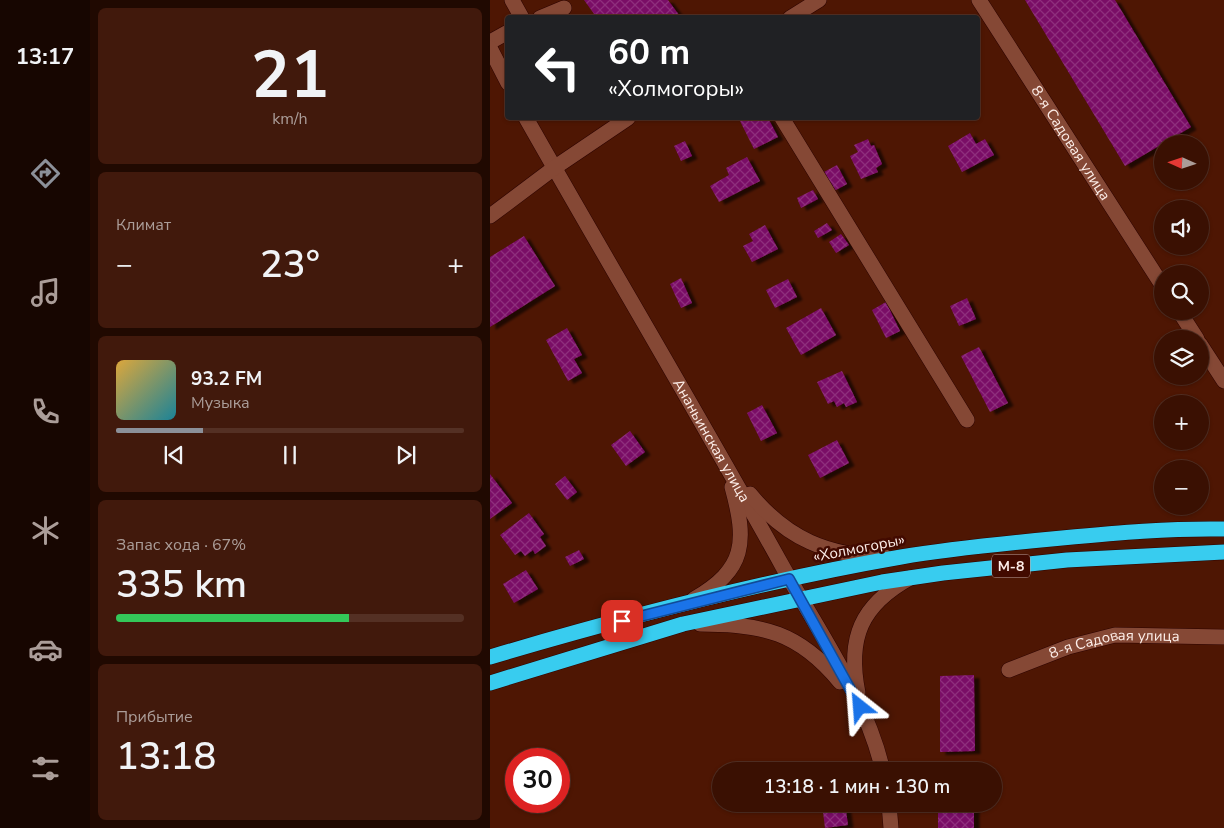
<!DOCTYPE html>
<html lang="ru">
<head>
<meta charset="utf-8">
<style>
	body { margin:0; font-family:"Nunito Sans",sans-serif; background:#41190c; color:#f1f3f6; height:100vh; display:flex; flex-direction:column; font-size:19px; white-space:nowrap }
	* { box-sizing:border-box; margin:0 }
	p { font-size:16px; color:#ab9d99 }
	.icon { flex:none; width:28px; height:28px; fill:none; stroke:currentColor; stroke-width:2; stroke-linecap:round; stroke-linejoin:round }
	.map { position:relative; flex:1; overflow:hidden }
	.side { display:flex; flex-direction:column; gap:8px; padding:8px; background:#200901; width:400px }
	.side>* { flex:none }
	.hud { position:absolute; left:15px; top:15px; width:475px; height:105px; border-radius:5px; box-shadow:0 1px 4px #0004,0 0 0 1px #543024; background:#202124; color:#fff; overflow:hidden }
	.needle { width:32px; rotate:273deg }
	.fabs { position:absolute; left:664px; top:135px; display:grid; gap:10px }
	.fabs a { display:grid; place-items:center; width:55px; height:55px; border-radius:50%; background:#3a1002; box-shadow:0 1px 4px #0004,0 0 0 1px #543024; font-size:25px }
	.speed { position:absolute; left:15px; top:748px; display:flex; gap:10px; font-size:25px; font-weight:700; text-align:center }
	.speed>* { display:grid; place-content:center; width:65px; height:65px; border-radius:50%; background:#3a1002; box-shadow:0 1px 4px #0004,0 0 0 1px #543024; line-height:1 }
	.speed .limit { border:8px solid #d22; background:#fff; color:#111 }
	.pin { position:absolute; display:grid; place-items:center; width:42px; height:42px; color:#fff; margin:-21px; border-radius:10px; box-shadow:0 2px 8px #0006 }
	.me { position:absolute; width:55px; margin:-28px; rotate:332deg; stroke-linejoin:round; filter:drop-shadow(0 0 4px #0008) }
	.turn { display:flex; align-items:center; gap:18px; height:105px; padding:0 20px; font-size:22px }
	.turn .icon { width:65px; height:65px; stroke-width:2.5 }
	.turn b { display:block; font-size:35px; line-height:42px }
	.big { font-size:38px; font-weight:600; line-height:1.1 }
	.side .tile { flex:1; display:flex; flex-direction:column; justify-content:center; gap:8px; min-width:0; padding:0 18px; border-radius:8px; background:#41190c }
	.side .dial { align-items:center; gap:0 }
	.dial b { font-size:65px; line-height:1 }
	.song { display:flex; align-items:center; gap:15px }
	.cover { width:60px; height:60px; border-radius:8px; background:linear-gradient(135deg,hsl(40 70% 55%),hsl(190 70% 35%)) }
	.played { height:5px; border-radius:2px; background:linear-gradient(90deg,#8c9099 25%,#543024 25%) }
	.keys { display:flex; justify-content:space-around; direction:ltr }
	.heat { display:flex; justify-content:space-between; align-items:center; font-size:28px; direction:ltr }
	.charge { height:8px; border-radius:4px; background:linear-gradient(90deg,#34c759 67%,#543024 0) }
	.trip { position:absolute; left:222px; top:762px; width:290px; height:50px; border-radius:25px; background:#3a1002; box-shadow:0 1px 4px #0004,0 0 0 1px #543024; font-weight:600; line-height:50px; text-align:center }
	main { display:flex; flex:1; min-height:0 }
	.menu { display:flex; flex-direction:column; width:90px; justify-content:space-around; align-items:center; background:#170601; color:#ab9d99 }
	.menu .icon { width:35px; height:35px }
	.menu .current { color:#8c9099 }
	.menu b { font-size:22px; color:#f1f3f6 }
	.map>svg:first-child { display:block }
</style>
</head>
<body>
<main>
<nav class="menu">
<b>13:17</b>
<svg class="icon current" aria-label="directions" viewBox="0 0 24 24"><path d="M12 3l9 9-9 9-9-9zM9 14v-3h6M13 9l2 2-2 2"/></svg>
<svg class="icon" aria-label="music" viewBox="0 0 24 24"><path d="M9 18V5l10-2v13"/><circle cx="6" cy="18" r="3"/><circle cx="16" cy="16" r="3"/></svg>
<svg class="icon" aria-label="phone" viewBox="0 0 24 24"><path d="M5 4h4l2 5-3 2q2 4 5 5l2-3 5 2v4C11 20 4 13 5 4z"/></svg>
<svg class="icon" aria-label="climate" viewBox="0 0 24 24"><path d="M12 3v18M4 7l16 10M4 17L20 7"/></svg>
<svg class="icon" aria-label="car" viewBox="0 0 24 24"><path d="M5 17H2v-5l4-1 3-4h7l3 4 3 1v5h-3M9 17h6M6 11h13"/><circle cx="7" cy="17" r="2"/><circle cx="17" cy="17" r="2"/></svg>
<svg class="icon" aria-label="filters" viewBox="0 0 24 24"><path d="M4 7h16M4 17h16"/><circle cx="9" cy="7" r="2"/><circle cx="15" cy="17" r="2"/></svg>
</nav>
<section class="side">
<div class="tile dial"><b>21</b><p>km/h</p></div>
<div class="tile"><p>Климат</p>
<div class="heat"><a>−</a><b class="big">23°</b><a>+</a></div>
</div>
<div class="tile">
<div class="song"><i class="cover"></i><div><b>93.2 FM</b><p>Музыка</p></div></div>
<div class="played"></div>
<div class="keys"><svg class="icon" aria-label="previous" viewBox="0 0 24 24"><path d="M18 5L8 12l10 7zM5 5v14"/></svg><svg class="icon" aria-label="pause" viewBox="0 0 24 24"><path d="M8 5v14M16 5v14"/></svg><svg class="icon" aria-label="next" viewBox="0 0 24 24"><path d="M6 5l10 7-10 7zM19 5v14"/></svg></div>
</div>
<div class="tile"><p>Запас хода · 67%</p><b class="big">335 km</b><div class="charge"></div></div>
<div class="tile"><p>Прибытие</p><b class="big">13:18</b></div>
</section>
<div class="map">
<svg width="734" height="828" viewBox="0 0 734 828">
	<defs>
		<pattern id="building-cross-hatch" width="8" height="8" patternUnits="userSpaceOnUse" patternTransform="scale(1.25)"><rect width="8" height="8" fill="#7a0b66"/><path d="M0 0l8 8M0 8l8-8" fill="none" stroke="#8e2f7c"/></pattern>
		<filter id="shadow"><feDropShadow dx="5.5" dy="3" stdDeviation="1" flood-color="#0009"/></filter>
	</defs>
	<rect width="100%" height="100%" fill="#4e1603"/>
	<!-- building -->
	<g fill="url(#building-cross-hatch)" filter="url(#shadow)">
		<polygon points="94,0 178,0 189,15 186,18 107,18"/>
		<polygon points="535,0 625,0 701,127 635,166"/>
		<polygon points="253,118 265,118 267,121 278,118 288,137 264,149 249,119"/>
		<polygon points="480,133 486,144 495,139 504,155 472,172 458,146"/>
		<polygon points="378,139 381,146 384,145 392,164 386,168 388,172 371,179 360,156 368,152 364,145"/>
		<polygon points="195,141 202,156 191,161 184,146"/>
		<polygon points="257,157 270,181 229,202 220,186 239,175 236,168"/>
		<polygon points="347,165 357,184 344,191 334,172"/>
		<polygon points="323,190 328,199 311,208 307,198"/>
		<polygon points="337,223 342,230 328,238 324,231"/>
		<polygon points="275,225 288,249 262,262 253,246 263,241 259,234"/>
		<polygon points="351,234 359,245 346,253 339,242"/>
		<polygon points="34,236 65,286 0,327 0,257"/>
		<polygon points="191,278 202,303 191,308 180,284"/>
		<polygon points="298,279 307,297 285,308 276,290"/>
		<polygon points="477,298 486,319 469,326 460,306"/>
		<polygon points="396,302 410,331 396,338 382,310"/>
		<polygon points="331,308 346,335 311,355 296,328"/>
		<polygon points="77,328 92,355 84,359 92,373 78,381 56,340"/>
		<polygon points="489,347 518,403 500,412 471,356"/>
		<polygon points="352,371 367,402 356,407 354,403 347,407 344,401 338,404 327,382"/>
		<polygon points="272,405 287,433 271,441 257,413"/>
		<polygon points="140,431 155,452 136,466 121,445"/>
		<polygon points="347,440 359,463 330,478 318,455"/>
		<polygon points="0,474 22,503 0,519"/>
		<polygon points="75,476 87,492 77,500 65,484"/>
		<polygon points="39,513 54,534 50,537 56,546 45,554 43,550 35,556 31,551 25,555 10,535"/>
		<polygon points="89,550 94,559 80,566 75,557"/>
		<polygon points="36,570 48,589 24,603 13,584"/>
		<polygon points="484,675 485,751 450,752 450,676"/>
		<polygon points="332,804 355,804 358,825 335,828"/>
		<rect x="448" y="804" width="36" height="24"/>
	</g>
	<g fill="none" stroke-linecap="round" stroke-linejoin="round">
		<defs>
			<g id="minor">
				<polyline points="22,0 32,18"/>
				<path id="s1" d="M489,0L672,285"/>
				<polyline points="50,18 74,8"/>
				<polyline points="300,18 329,0"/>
				<polyline points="0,42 18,32"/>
				<polyline points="0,48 18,83"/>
				<path id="s2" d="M36,118C121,268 210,417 294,569C330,634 376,698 393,771"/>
				<polyline points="292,118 477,420"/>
				<polyline points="0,216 64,168 138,118"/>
				<polyline points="689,311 707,339"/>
				<polyline points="710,344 734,381"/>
				<path d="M260,494C297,539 338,556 395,557"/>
				<path d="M204,599C256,569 257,542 242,487"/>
				<path d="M210,624C273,624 309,632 350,682"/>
				<path id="s3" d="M519,670L578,647L625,635L734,637"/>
				<path d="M368,693C357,638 371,605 420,578"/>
				<polyline points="399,804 401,828"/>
			</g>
			<g id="highway">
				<path d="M0,657C135,617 272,581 411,557C464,548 518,543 572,538C626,533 680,528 734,529"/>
				<polyline points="0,683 193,624 392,582 453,573 577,560 734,552"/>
			</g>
		</defs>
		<!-- minor casing -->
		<use href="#minor" stroke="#2c0300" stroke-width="16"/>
		<!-- highway casing -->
		<use href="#highway" stroke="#2c0300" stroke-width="16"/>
		<!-- minor -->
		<use href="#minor" stroke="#854835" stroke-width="15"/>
		<!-- highway -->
		<use href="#highway" stroke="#38ccef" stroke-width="15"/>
	</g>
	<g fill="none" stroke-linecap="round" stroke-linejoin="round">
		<defs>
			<polyline id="route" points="132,621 299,579 370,707"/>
		</defs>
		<!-- route casing -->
		<use href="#route" stroke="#114b97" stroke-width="12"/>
		<!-- route -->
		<use href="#route" stroke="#1a73e8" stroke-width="9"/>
	</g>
	<g text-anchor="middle" stroke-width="5" stroke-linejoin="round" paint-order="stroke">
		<!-- shield labels -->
		<rect fill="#420a00" stroke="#c5aaa3" stroke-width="1" x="502" y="554.5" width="38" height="23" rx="4"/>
		<g font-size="14" font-weight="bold" fill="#fdeee9">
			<text x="521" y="571">М-8</text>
		</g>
		<!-- street labels -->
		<g font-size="15" fill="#fdeee9" stroke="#420a00">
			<text dy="5" stroke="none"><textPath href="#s1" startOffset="170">8-я Садовая улица</textPath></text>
			<text dy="5" stroke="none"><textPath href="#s2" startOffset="372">Ананьинская улица</textPath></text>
			<text transform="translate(369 548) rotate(-11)" y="5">«Холмогоры»</text>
			<text dy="5" stroke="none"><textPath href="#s3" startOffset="110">8-я Садовая улица</textPath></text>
		</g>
	</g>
</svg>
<div class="fabs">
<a><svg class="needle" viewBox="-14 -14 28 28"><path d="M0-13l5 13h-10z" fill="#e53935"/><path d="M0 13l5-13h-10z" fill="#ab9d99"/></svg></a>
<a><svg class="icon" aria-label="sound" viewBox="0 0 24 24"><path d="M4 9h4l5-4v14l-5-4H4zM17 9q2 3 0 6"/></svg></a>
<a><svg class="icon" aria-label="search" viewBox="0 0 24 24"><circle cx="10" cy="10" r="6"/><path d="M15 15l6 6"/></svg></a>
<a><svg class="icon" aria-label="layers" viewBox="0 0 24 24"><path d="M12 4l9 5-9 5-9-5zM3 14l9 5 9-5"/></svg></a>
<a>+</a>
<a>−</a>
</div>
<div class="speed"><div class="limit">30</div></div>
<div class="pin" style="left:132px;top:621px;background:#d93025"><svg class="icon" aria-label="arrive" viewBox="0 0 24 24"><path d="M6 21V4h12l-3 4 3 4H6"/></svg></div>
<svg class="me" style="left:370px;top:707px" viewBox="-20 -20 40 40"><path d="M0-17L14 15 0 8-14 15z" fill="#1a73e8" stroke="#fff" stroke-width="4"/></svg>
<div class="trip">13:18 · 1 мин · 130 m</div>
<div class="hud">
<div class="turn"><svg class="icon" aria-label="left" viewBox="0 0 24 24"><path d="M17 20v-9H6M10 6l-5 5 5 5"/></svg><div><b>60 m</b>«Холмогоры»</div></div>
</div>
</div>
</main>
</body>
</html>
